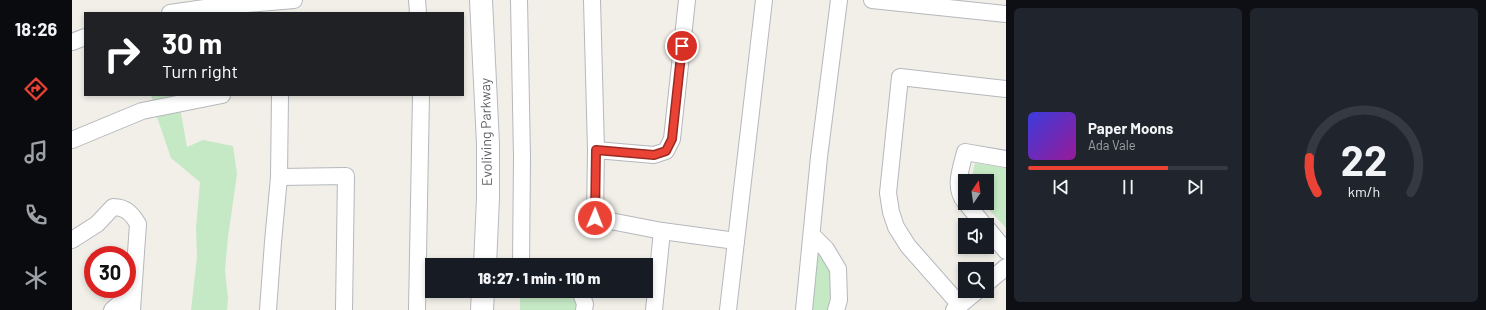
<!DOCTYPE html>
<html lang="en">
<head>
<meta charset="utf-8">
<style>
	body { margin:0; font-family:Barlow,sans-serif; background:#20242c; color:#f1f3f6; height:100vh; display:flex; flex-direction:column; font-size:15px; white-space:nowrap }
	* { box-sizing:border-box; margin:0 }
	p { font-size:13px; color:#9ea1a6 }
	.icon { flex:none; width:22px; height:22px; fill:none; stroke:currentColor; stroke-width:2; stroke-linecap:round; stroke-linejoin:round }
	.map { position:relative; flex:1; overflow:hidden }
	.sheet { display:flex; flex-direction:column; gap:8px; padding:8px; background:#0d0f14; width:480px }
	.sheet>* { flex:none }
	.hud { position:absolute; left:12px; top:12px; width:380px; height:84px; border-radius:0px; box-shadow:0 2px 6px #0003; background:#202124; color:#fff; overflow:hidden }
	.needle { width:26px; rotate:13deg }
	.tools { position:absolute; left:886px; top:174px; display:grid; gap:8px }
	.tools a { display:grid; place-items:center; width:36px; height:36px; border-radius:0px; background:#171b24; box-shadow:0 2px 6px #0003; font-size:20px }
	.speed { position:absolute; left:12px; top:246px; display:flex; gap:8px; font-size:20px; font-weight:700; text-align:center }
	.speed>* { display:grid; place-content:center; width:52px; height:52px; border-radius:50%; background:#171b24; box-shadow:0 2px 6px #0003; line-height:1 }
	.speed .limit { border:6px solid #d22; background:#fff; color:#111 }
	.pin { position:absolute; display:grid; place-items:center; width:34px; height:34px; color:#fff; margin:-17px; border:2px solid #fff; border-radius:50%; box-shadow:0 1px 4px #0007 }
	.me { position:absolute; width:44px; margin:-22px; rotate:1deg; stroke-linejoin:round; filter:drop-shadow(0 0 3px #0008) }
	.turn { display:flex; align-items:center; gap:14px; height:84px; padding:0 12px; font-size:18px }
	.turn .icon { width:52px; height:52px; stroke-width:2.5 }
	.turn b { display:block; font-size:28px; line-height:34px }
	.sheet .widget { flex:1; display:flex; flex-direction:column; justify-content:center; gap:6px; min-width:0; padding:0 14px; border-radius:6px; background:#20242c }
	.sheet .dial { align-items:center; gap:0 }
	.dial svg { height:104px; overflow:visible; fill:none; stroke:#363941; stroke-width:7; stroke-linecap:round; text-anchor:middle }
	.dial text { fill:#f1f3f6; stroke:none }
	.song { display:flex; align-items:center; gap:12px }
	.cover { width:48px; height:48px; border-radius:6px; background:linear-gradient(135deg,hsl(240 70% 55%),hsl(300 70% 35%)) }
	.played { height:4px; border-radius:2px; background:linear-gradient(90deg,#ea4335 70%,#363941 70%) }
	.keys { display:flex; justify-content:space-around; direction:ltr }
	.sheet .tiles { flex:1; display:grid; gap:8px; grid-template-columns:repeat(2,1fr) }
	.trip { position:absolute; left:353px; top:258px; width:228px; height:40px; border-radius:0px; background:#171b24; box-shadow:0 2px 6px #0003; font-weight:800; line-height:40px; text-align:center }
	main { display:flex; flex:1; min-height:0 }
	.menu { display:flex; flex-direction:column; width:72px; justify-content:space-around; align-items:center; background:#090b0e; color:#9ea1a6 }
	.menu .icon { width:28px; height:28px }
	.menu .on { color:#ea4335 }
	.menu b { font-size:18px; color:#f1f3f6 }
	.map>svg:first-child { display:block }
</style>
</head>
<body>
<main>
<nav class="menu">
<b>18:26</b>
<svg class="icon on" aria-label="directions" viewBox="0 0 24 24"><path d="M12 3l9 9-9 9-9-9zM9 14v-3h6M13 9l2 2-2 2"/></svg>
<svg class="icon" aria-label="music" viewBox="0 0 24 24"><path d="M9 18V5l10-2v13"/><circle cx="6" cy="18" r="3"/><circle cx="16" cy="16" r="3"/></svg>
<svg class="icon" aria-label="phone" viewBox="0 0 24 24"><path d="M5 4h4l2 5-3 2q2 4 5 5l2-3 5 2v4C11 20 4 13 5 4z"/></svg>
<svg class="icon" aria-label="climate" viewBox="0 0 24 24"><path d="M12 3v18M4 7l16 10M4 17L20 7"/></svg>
</nav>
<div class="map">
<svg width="934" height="310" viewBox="0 0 934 310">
	<rect width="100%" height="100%" fill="#f1efe8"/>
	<!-- green -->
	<g fill="#c5e8c5">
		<polygon points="79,95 105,95 81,102"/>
		<polygon points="108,108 115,147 131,140 161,146 165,174 156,237 153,270 156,298 155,310 119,310 125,257 124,228 128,182 99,158 84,114"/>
		<polygon points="903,163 934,168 934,228 911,203 915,203 915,181 899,181"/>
		<polygon points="742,250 750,256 762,272 761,310 735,310"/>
		<polygon points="448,291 506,291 509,310 448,310"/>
	</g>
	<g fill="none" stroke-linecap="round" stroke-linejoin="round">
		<defs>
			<g id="street">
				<polyline points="345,0 346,13"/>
				<polyline points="447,0 450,157 449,265"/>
				<polyline points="520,0 524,150 523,218 590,231 664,241"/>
				<polyline points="800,0 934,14"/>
				<polyline points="98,13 139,7 222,0"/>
				<polyline points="0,42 13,37"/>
				<polyline points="0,140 70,111 150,95"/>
				<polyline points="524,150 582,155 594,151 600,139 615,0"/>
				<polyline points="207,177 274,176 272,310"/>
				<path d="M893,202C881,187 889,169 893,152L934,159"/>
				<polyline points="894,203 912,225"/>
				<polyline points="915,228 934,251"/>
				<polyline points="740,235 754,249 766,269 767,300 764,310"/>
				<path d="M0,240L25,224L41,207C54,207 60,214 66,224L60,310"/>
				<polyline points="915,283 934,267"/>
				<polyline points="508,291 513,304 512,310"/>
				<polyline points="888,305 836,246 824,227 819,212 816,193 828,77 934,89"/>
				<polyline points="40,310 61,292"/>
				<polyline points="196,310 201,242 207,177 208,95"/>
				<polyline points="345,310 349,95"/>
				<polyline points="582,310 590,231"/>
				<polyline points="656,310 692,0"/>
				<polyline points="732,310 747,157 767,0"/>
				<polyline points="882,310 905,291"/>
			</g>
			<g id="secondary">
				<polyline points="409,0 416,144 416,198 413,265"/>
				<polyline points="410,310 411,291"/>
			</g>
		</defs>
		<!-- street casing -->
		<use href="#street" stroke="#b5b8bc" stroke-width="18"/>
		<!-- secondary casing -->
		<use href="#secondary" stroke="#b6babf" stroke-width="24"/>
		<!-- street -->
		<use href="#street" stroke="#fff" stroke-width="16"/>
		<!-- secondary -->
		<use href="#secondary" stroke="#fff" stroke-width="22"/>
	</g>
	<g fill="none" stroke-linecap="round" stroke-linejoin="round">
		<defs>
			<polyline id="route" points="523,218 524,150 582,155 594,151 600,139 610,46"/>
		</defs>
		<!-- route casing -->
		<use href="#route" stroke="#982c22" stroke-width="10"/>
		<!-- route -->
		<use href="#route" stroke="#ea4335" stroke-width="7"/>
	</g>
	<g text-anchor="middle" stroke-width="3" stroke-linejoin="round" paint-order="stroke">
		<!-- street labels -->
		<g font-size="14" fill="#5f6368" stroke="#fff">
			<text transform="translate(414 132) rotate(-91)" y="5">Evoliving Parkway</text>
		</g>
	</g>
</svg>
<div class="tools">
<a><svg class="needle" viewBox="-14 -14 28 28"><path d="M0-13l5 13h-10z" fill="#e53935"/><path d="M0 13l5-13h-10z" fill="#9ea1a6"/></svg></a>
<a><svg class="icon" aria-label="sound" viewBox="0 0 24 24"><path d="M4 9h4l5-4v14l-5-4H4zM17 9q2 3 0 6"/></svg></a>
<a><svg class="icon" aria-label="search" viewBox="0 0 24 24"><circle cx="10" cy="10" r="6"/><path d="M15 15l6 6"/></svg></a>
</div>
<div class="speed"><div class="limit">30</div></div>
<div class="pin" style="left:610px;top:46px;background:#d93025"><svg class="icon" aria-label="arrive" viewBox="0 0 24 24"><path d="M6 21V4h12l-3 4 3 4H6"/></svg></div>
<svg class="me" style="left:523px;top:218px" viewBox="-20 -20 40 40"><circle r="17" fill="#ea4335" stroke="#fff" stroke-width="3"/><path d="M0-11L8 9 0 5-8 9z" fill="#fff"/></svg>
<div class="trip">18:27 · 1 min · 110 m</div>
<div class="hud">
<div class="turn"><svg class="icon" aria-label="right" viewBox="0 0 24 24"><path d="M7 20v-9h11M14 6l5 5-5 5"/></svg><div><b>30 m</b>Turn right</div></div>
</div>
</div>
<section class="sheet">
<div class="tiles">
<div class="widget">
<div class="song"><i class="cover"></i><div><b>Paper Moons</b><p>Ada Vale</p></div></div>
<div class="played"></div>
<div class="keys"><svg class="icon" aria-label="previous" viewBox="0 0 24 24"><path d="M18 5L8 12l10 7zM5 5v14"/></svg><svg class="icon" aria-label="pause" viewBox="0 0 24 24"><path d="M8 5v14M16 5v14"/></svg><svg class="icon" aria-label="next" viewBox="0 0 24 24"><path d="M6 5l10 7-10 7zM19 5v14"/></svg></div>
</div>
<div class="widget dial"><svg viewBox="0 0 100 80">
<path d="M14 69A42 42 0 1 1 86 69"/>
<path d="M14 69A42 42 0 0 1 8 42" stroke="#ea4335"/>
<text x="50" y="56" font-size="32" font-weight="700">22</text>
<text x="50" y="72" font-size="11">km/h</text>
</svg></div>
</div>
</section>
</main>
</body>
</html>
